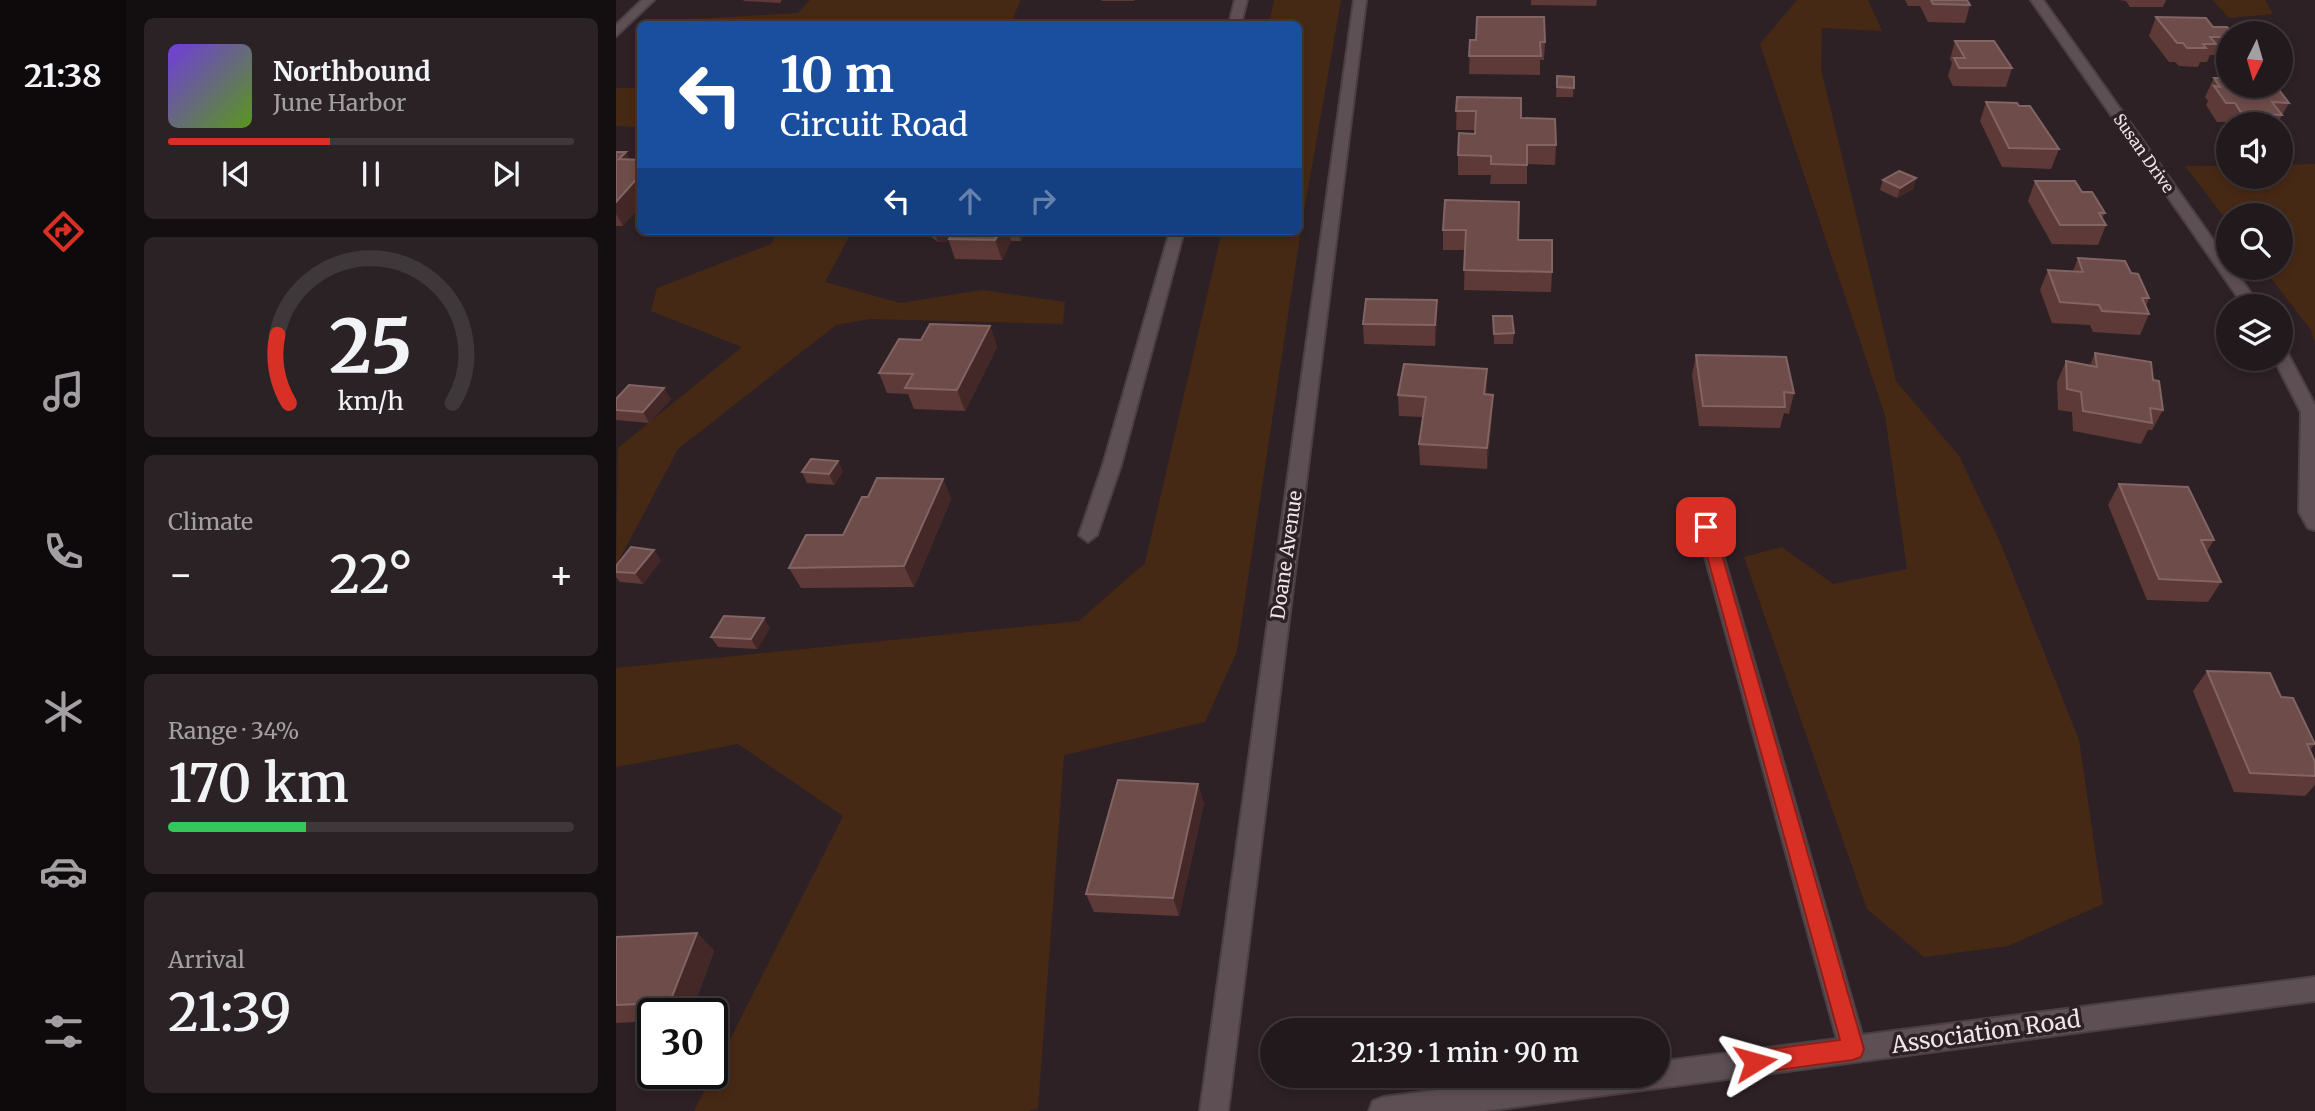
<!DOCTYPE html>
<html lang="en">
<head>
<meta charset="utf-8">
<style>
	body { margin:0; font-family:Merriweather,serif; background:#2a2225; color:#f1f3f6; height:100vh; display:flex; flex-direction:column; font-size:26px; white-space:nowrap }
	* { box-sizing:border-box; margin:0 }
	p { font-size:23px; color:#a2a0a3 }
	.icon { flex:none; width:38px; height:38px; fill:none; stroke:currentColor; stroke-width:2; stroke-linecap:round; stroke-linejoin:round }
	.map { position:relative; flex:1; overflow:hidden }
	.panel { display:flex; flex-direction:column; gap:18px; padding:18px; background:#130e0f; width:490px }
	.panel>* { flex:none }
	.top-card { position:absolute; left:21px; top:21px; width:665px; height:214px; border-radius:10px; box-shadow:0 4px 10px #0003,0 0 0 2px #3f383b; background:#1a4fa0; color:#fff; overflow:hidden }
	.needle { width:46px; rotate:185deg }
	.buttons { position:absolute; left:1600px; top:21px; display:grid; gap:14px }
	.buttons a { display:grid; place-items:center; width:77px; height:77px; border-radius:50%; background:#22191c; box-shadow:0 4px 10px #0003,0 0 0 2px #3f383b; font-size:35px }
	.speed { position:absolute; left:21px; top:998px; display:flex; gap:14px; font-size:35px; font-weight:700; text-align:center }
	.speed>* { display:grid; place-content:center; width:91px; height:91px; border-radius:50%; background:#22191c; box-shadow:0 4px 10px #0003,0 0 0 2px #3f383b; line-height:1 }
	.speed .limit { border:4px solid #111; border-radius:10px; background:#fff; color:#111 }
	.pin { position:absolute; display:grid; place-items:center; width:60px; height:60px; color:#fff; margin:-30px; border-radius:14px; box-shadow:0 4px 10px #0006 }
	.me { position:absolute; width:77px; margin:-38px; rotate:82deg; stroke-linejoin:round; filter:drop-shadow(0 0 5px #0008) }
	.turn { display:flex; align-items:center; gap:24px; height:147px; padding:0 28px; font-size:32px }
	.turn .icon { width:91px; height:91px; stroke-width:2.5 }
	.turn b { display:block; font-size:49px; line-height:60px }
	.lanes { display:flex; align-items:center; height:66px; padding:0 28px; background:#0003; justify-content:center; gap:35px; direction:ltr }
	.lanes .off { opacity:.35 }
	.big { font-size:52px; font-weight:600; line-height:1.1 }
	.panel .card { flex:1; display:flex; flex-direction:column; justify-content:center; gap:10px; min-width:0; padding:0 24px; border-radius:10px; background:#2a2225 }
	.panel .dial { align-items:center; gap:0 }
	.dial svg { height:182px; overflow:visible; fill:none; stroke:#3f383b; stroke-width:7; stroke-linecap:round; text-anchor:middle }
	.dial text { fill:#f1f3f6; stroke:none }
	.song { display:flex; align-items:center; gap:21px }
	.cover { width:84px; height:84px; border-radius:10px; background:linear-gradient(135deg,hsl(260 70% 55%),hsl(90 70% 35%)) }
	.played { height:7px; border-radius:4px; background:linear-gradient(90deg,#d93025 40%,#3f383b 40%) }
	.keys { display:flex; justify-content:space-around; direction:ltr }
	.heat { display:flex; justify-content:space-between; align-items:center; font-size:38px; direction:ltr }
	.charge { height:10px; border-radius:5px; background:linear-gradient(90deg,#34c759 34%,#3f383b 0) }
	.trip { position:absolute; left:644px; top:1018px; width:410px; height:70px; border-radius:35px; background:#22191c; box-shadow:0 4px 10px #0003,0 0 0 2px #3f383b; font-weight:600; line-height:70px; text-align:center }
	main { display:flex; flex:1; min-height:0 }
	.dock { display:flex; flex-direction:column; width:126px; justify-content:space-around; align-items:center; background:#0e0a0b; color:#a2a0a3 }
	.dock .icon { width:49px; height:49px }
	.dock .current { color:#d93025 }
	.dock b { font-size:32px; color:#f1f3f6 }
	.map>svg:first-child { display:block }
</style>
</head>
<body>
<main>
<nav class="dock">
<b>21:38</b>
<svg class="icon current" aria-label="directions" viewBox="0 0 24 24"><path d="M12 3l9 9-9 9-9-9zM9 14v-3h6M13 9l2 2-2 2"/></svg>
<svg class="icon" aria-label="music" viewBox="0 0 24 24"><path d="M9 18V5l10-2v13"/><circle cx="6" cy="18" r="3"/><circle cx="16" cy="16" r="3"/></svg>
<svg class="icon" aria-label="phone" viewBox="0 0 24 24"><path d="M5 4h4l2 5-3 2q2 4 5 5l2-3 5 2v4C11 20 4 13 5 4z"/></svg>
<svg class="icon" aria-label="climate" viewBox="0 0 24 24"><path d="M12 3v18M4 7l16 10M4 17L20 7"/></svg>
<svg class="icon" aria-label="car" viewBox="0 0 24 24"><path d="M5 17H2v-5l4-1 3-4h7l3 4 3 1v5h-3M9 17h6M6 11h13"/><circle cx="7" cy="17" r="2"/><circle cx="17" cy="17" r="2"/></svg>
<svg class="icon" aria-label="filters" viewBox="0 0 24 24"><path d="M4 7h16M4 17h16"/><circle cx="9" cy="7" r="2"/><circle cx="15" cy="17" r="2"/></svg>
</nav>
<section class="panel">
<div class="card">
<div class="song"><i class="cover"></i><div><b>Northbound</b><p>June Harbor</p></div></div>
<div class="played"></div>
<div class="keys"><svg class="icon" aria-label="previous" viewBox="0 0 24 24"><path d="M18 5L8 12l10 7zM5 5v14"/></svg><svg class="icon" aria-label="pause" viewBox="0 0 24 24"><path d="M8 5v14M16 5v14"/></svg><svg class="icon" aria-label="next" viewBox="0 0 24 24"><path d="M6 5l10 7-10 7zM19 5v14"/></svg></div>
</div>
<div class="card dial"><svg viewBox="0 0 100 80">
<path d="M14 69A42 42 0 1 1 86 69"/>
<path d="M14 69A42 42 0 0 1 9 39" stroke="#d93025"/>
<text x="50" y="56" font-size="32" font-weight="700">25</text>
<text x="50" y="72" font-size="11">km/h</text>
</svg></div>
<div class="card"><p>Climate</p>
<div class="heat"><a>−</a><b class="big">22°</b><a>+</a></div>
</div>
<div class="card"><p>Range · 34%</p><b class="big">170 km</b><div class="charge"></div></div>
<div class="card"><p>Arrival</p><b class="big">21:39</b></div>
</section>
<div class="map">
<svg width="1699" height="1111" viewBox="0 0 1699 1111">
	<rect width="100%" height="100%" fill="#2e2125"/>
	<!-- green -->
	<g fill="#462915">
		<polygon points="194,0 405,0 394,24 42,24 43,21 182,13"/>
		<polygon points="658,0 725,0 686,223 621,651 589,722 448,755 422,1108 413,1111 78,1111 227,816 122,744 0,767 0,668 463,621 529,563 606,231 682,231 682,24 653,24"/>
		<polygon points="1181,0 1252,0 1266,31 1206,28 1205,69 1280,381 1343,456 1384,542 1463,740 1487,904 1392,946 1308,957 1251,909 1128,557 1166,547 1217,584 1291,569 1269,415 1144,44"/>
		<polygon points="1597,0 1649,0 1657,14 1613,18"/>
		<polygon points="0,88 24,88 24,127 0,126"/>
		<polygon points="1699,164 1699,342 1695,330 1647,268 1664,268 1664,215 1612,215 1612,222 1569,166 1612,166 1612,177 1664,177 1664,165"/>
		<polygon points="162,231 236,231 209,282 284,303 366,290 449,302 447,324 254,319 220,325 62,449 0,566 2,448 126,347 35,311 41,288 155,244"/>
	</g>
	<g fill="none" stroke-linecap="round" stroke-linejoin="round">
		<defs>
			<g id="minor">
				<polygon points="26,0 38,0 0,36 0,25"/>
				<polygon points="619,0 631,0 625,24 613,24"/>
				<polygon points="738,0 750,0 612,1111 584,1111"/>
				<polygon points="1415,0 1427,0 1612,261 1612,268 1617,268 1644,306 1628,306"/>
				<polygon points="554,231 568,231 505,465 481,535 472,542 463,535 487,465"/>
				<polygon points="1664,349 1672,354 1699,405 1699,530 1692,528 1683,512 1685,412 1658,359 1664,359"/>
				<polygon points="1090,520 1099,527 1246,1035 1699,977 1699,1001 869,1111 753,1111 757,1101 767,1097 929,1076 1041,1076 1041,1062 1221,1039 1081,527"/>
			</g>
		</defs>
		<!-- minor casing -->
		<use href="#minor" stroke="#4a3f43" stroke-width="4"/>
		<!-- minor -->
		<use href="#minor" fill="#5e4f54" fill-rule="evenodd"/>
	</g>
	<!-- wall -->
	<g fill="#5d3a37">
		<polygon points="127,0 166,0 164,3 128,1"/>
		<polygon points="485,0 518,0 518,1 486,1"/>
		<polygon points="915,0 981,0 980,6 915,5"/>
		<polygon points="1289,0 1351,0 1354,5 1349,23 1312,22 1304,6 1292,6"/>
		<polygon points="1503,0 1550,0 1547,7 1514,7 1510,1"/>
		<polygon points="1540,17 1597,27 1612,33 1612,55 1594,55 1591,62 1584,62 1582,67 1563,66 1559,62 1553,62 1533,36"/>
		<polygon points="854,40 929,42 928,60 924,60 924,75 853,74"/>
		<polygon points="1339,41 1396,68 1390,87 1337,86 1332,76 1336,63 1334,59"/>
		<polygon points="941,76 958,77 957,97 940,97"/>
		<polygon points="1598,78 1642,89 1673,103 1661,124 1612,124 1612,125 1610,122 1601,122 1590,105 1592,101 1589,97"/>
		<polygon points="841,97 905,118 940,145 939,165 911,164 911,184 874,184 875,175 842,175 842,155 859,134 859,130 840,130"/>
		<polygon points="1370,102 1403,106 1443,149 1435,169 1386,167 1364,121"/>
		<polygon points="0,152 10,152 13,159 7,226 0,226"/>
		<polygon points="1300,178 1297,189 1281,198 1264,190 1267,180"/>
		<polygon points="1419,181 1466,192 1489,213 1486,219 1490,225 1482,245 1436,244 1412,201"/>
		<polygon points="829,200 902,240 936,272 935,292 848,290 849,250 827,250 827,230"/>
		<polygon points="313,231 410,231 405,241 395,241 386,260 339,259 333,241 322,242 315,237"/>
		<polygon points="1462,258 1515,273 1533,298 1530,306 1533,314 1524,335 1477,332 1474,325 1436,323 1424,290 1432,270 1457,271"/>
		<polygon points="821,300 821,321 819,346 748,344 747,324"/>
		<polygon points="877,316 898,333 897,344 878,344"/>
		<polygon points="374,326 381,347 349,411 298,409 292,394 271,393 263,373 305,340"/>
		<polygon points="1479,353 1537,380 1547,410 1536,430 1532,430 1525,444 1457,431 1456,412 1442,410 1441,382 1450,361 1474,365"/>
		<polygon points="1080,355 1178,393 1173,414 1168,413 1164,428 1083,426 1076,375"/>
		<polygon points="871,389 870,394 877,395 876,415 871,469 804,465 803,444 807,417 783,416 782,395"/>
		<polygon points="0,399 55,399 33,423 0,420"/>
		<polygon points="227,471 218,485 191,483 186,472"/>
		<polygon points="327,479 335,499 298,587 185,588 173,568 227,535"/>
		<polygon points="1503,484 1598,540 1591,551 1605,582 1592,602 1531,600 1492,505"/>
		<polygon points="45,560 27,584 4,582 0,577 0,566"/>
		<polygon points="154,628 141,649 102,647 95,637"/>
		<polygon points="1591,671 1665,697 1699,744 1694,750 1699,762 1699,785 1689,796 1618,792 1577,691"/>
		<polygon points="588,803 563,916 478,912 470,894"/>
		<polygon points="81,933 98,951 75,1013 37,1013 37,1021 0,1023 0,937"/>
	</g>
	<!-- shaded-wall -->
	<g fill="#442828">
		<polygon points="10,152 20,171 3,159"/>
		<polygon points="24,175 24,207 7,226 0,214 0,202"/>
		<polygon points="1300,178 1297,189 1281,198 1284,188"/>
		<polygon points="318,231 348,231 333,239 333,241 322,242"/>
		<polygon points="384,231 392,231 395,241 386,260 379,240"/>
		<polygon points="402,231 410,231 405,241"/>
		<polygon points="821,300 821,321 819,346 819,325"/>
		<polygon points="374,326 381,347 349,411 341,390"/>
		<polygon points="871,369 871,389 868,415 868,394"/>
		<polygon points="48,388 55,399 33,423 27,412"/>
		<polygon points="877,395 876,415 871,469 871,448"/>
		<polygon points="222,461 227,471 218,485 213,474"/>
		<polygon points="327,479 335,499 298,587 288,566"/>
		<polygon points="38,550 45,560 27,584 19,573"/>
		<polygon points="148,618 154,628 141,649 135,639"/>
		<polygon points="582,784 588,803 563,916 557,898"/>
		<polygon points="81,933 98,951 75,1013 70,1013 55,999"/>
		<polygon points="24,1001 38,1013 37,1013 37,1016 23,1004"/>
	</g>
	<!-- building -->
	<g fill="#6d4c4a" stroke="#816463" stroke-width="2">
		<polygon points="1315,0 1351,0 1354,5 1317,4"/>
		<polygon points="861,17 928,17 929,42 924,42 925,56 853,56 854,40 860,40"/>
		<polygon points="1540,17 1590,18 1597,27 1611,27 1617,33 1612,33 1612,37 1594,37 1600,44 1587,44 1590,48 1571,48 1567,43 1561,43"/>
		<polygon points="1339,41 1378,41 1396,68 1343,68 1338,58 1349,58"/>
		<polygon points="941,76 958,77 958,88 941,87"/>
		<polygon points="1598,78 1612,78 1612,86 1640,86 1642,89 1663,90 1673,103 1656,102 1666,115 1626,114 1619,103 1610,103 1598,86 1604,87"/>
		<polygon points="841,97 905,98 905,118 939,119 940,145 911,145 911,165 875,164 875,156 842,155 843,133 859,134 860,111 840,111"/>
		<polygon points="1370,102 1401,103 1403,106 1414,106 1443,149 1393,148"/>
		<polygon points="0,152 10,152 3,159 24,160 24,175 0,202"/>
		<polygon points="1283,171 1300,178 1284,188 1267,180"/>
		<polygon points="1419,181 1459,181 1466,192 1476,192 1489,213 1483,213 1490,225 1444,225"/>
		<polygon points="829,200 903,202 902,240 936,240 936,272 848,270 850,230 827,230"/>
		<polygon points="337,231 384,231 379,240 333,239"/>
		<polygon points="1462,258 1509,261 1515,273 1522,274 1533,298 1526,298 1533,314 1486,311 1483,305 1444,302 1432,270 1467,272"/>
		<polygon points="750,299 821,300 819,325 747,324"/>
		<polygon points="877,316 896,316 898,333 878,334"/>
		<polygon points="314,324 374,326 341,390 289,388 297,374 263,373 283,339 305,340"/>
		<polygon points="1479,353 1535,362 1537,380 1543,381 1547,410 1534,408 1536,423 1467,411 1465,392 1451,389 1450,361 1481,367"/>
		<polygon points="1080,355 1170,357 1178,393 1168,392 1169,407 1087,406"/>
		<polygon points="788,364 871,369 868,394 877,395 871,448 803,444 810,397 782,395"/>
		<polygon points="13,385 48,388 27,412 0,410 0,399"/>
		<polygon points="195,459 222,461 213,474 186,472"/>
		<polygon points="261,478 327,479 288,566 173,568 190,535 227,535 246,497 252,497"/>
		<polygon points="1503,484 1572,487 1598,540 1585,540 1605,582 1543,579"/>
		<polygon points="15,547 38,550 19,573 0,572 0,566"/>
		<polygon points="108,616 148,618 135,639 95,637"/>
		<polygon points="1591,671 1654,673 1665,697 1677,698 1699,744 1691,744 1699,762 1699,776 1634,773"/>
		<polygon points="502,780 582,784 557,898 470,894"/>
		<polygon points="81,933 55,999 24,1001 23,1004 0,1005 0,937"/>
	</g>
	<!-- route -->
	<polygon fill="#d93025" stroke="#8d1f18" stroke-width="2" points="1090,521 1098,527 1248,1049 1245,1057 1237,1060 1139,1073 1132,1070 1128,1062 1132,1055 1139,1051 1224,1040 1083,527"/>
	<g text-anchor="middle" stroke-width="7" stroke-linejoin="round" paint-order="stroke">
		<!-- far-street labels -->
		<g font-size="16" fill="#efe6e9" stroke="#2e2125">
			<text transform="translate(1528 153) rotate(55)" y="6">Susan Drive</text>
		</g>
		<!-- street labels -->
		<g font-size="19" fill="#efe6e9" stroke="#2e2125">
			<text transform="translate(670 555) rotate(-82)" y="7">Doane Avenue</text>
		</g>
		<!-- near-street labels -->
		<g font-size="23" fill="#efe6e9" stroke="#2e2125">
			<text transform="translate(1370 1032) rotate(-8)" y="8">Association Road</text>
		</g>
	</g>
</svg>
<div class="buttons">
<a><svg class="needle" viewBox="-14 -14 28 28"><path d="M0-13l5 13h-10z" fill="#e53935"/><path d="M0 13l5-13h-10z" fill="#a2a0a3"/></svg></a>
<a><svg class="icon" aria-label="sound" viewBox="0 0 24 24"><path d="M4 9h4l5-4v14l-5-4H4zM17 9q2 3 0 6"/></svg></a>
<a><svg class="icon" aria-label="search" viewBox="0 0 24 24"><circle cx="10" cy="10" r="6"/><path d="M15 15l6 6"/></svg></a>
<a><svg class="icon" aria-label="layers" viewBox="0 0 24 24"><path d="M12 4l9 5-9 5-9-5zM3 14l9 5 9-5"/></svg></a>
</div>
<div class="speed"><div class="limit">30</div></div>
<div class="pin" style="left:1090px;top:527px;background:#d93025"><svg class="icon" aria-label="arrive" viewBox="0 0 24 24"><path d="M6 21V4h12l-3 4 3 4H6"/></svg></div>
<svg class="me" style="left:1139px;top:1062px" viewBox="-20 -20 40 40"><path d="M0-17L14 15 0 8-14 15z" fill="#d93025" stroke="#fff" stroke-width="4"/></svg>
<div class="trip">21:39 · 1 min · 90 m</div>
<div class="top-card">
<div class="turn"><svg class="icon" aria-label="left" viewBox="0 0 24 24"><path d="M17 20v-9H6M10 6l-5 5 5 5"/></svg><div><b>10 m</b>Circuit Road</div></div>
<div class="lanes"><svg class="icon" aria-label="left" viewBox="0 0 24 24"><path d="M17 20v-9H6M10 6l-5 5 5 5"/></svg><svg class="icon off" aria-label="ahead" viewBox="0 0 24 24"><path d="M12 20V5M6 11l6-6 6 6"/></svg><svg class="icon off" aria-label="right" viewBox="0 0 24 24"><path d="M7 20v-9h11M14 6l5 5-5 5"/></svg></div>
</div>
</div>
</main>
</body>
</html>
